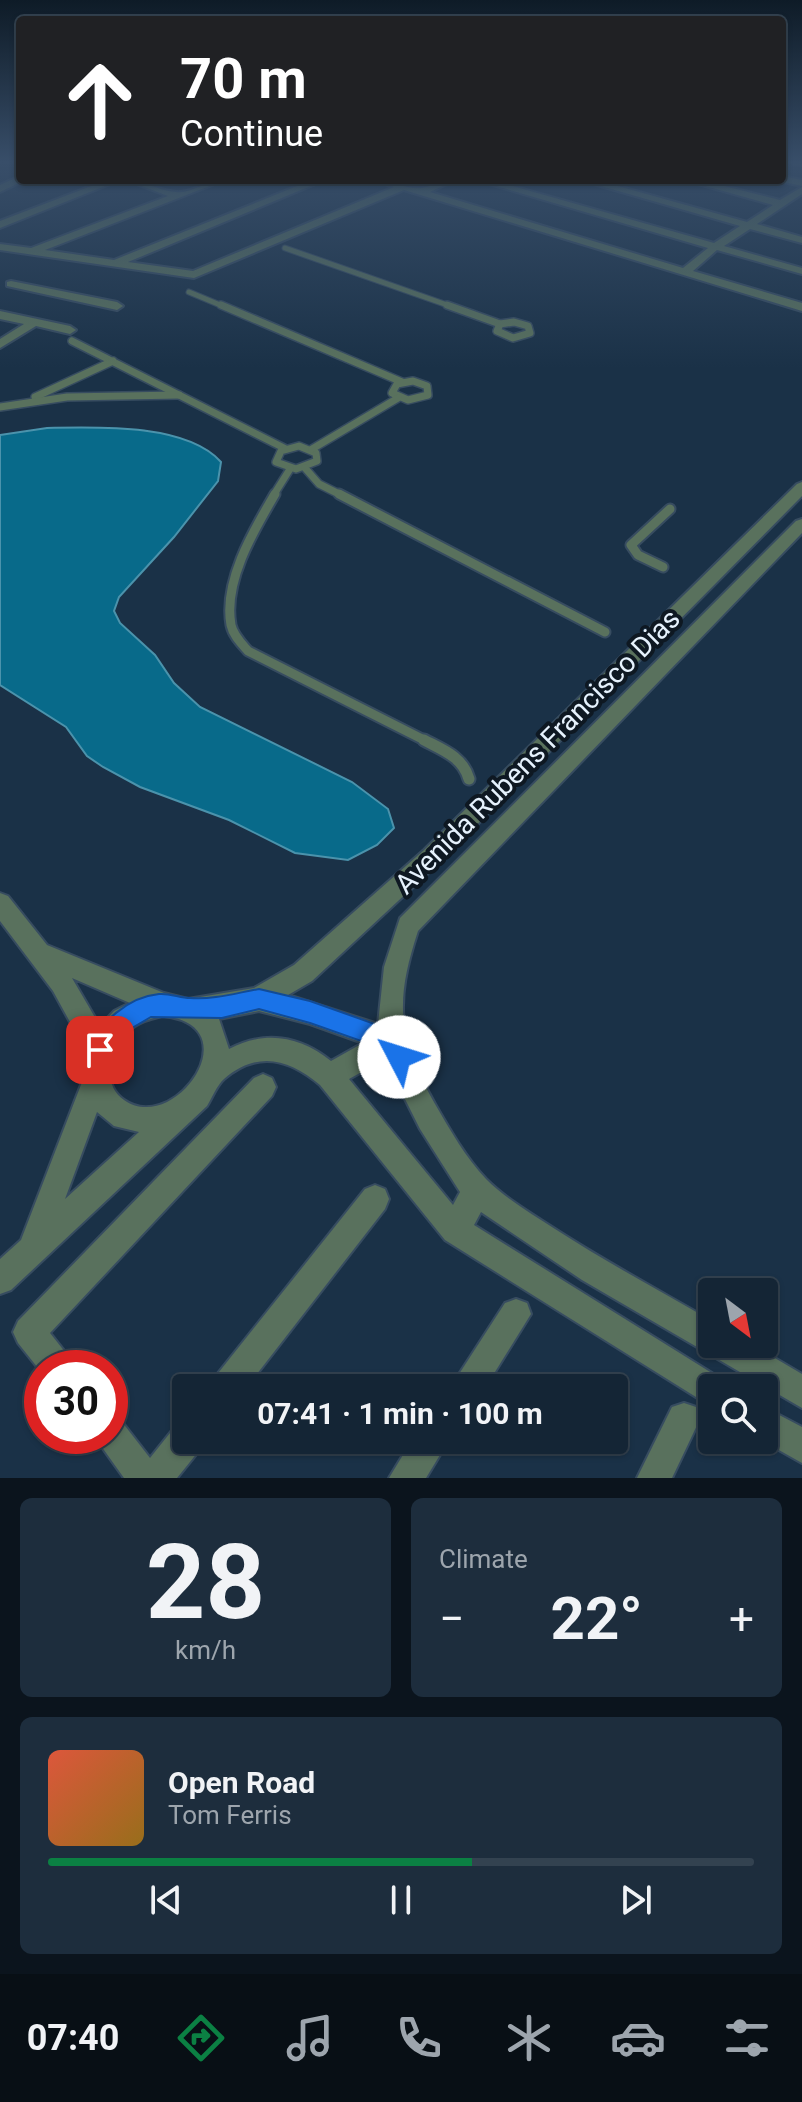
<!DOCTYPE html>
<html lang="en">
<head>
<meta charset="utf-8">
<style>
	body { margin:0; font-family:Roboto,sans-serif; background:#1d2d3d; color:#f1f3f6; height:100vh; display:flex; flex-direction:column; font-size:30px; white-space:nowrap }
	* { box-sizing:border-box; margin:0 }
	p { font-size:26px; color:#9da5ad }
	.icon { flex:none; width:44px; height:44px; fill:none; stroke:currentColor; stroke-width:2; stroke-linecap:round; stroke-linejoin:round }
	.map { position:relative; height:1478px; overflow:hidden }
	.sheet { display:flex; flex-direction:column; gap:20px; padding:20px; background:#0b141d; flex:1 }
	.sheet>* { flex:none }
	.top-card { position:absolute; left:16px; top:16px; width:770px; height:168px; border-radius:8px; box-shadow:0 2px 6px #0004,0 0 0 2px #334250; background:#202124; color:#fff; overflow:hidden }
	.needle { width:52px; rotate:148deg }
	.tools { position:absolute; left:698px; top:1278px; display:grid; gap:16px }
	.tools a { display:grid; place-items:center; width:80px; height:80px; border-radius:8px; background:#142535; box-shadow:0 2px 6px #0004,0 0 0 2px #334250; font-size:40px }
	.speed { position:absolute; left:24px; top:1350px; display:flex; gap:16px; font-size:40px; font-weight:700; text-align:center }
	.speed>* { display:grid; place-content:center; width:104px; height:104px; border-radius:50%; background:#142535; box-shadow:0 2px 6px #0004,0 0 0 2px #334250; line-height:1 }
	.speed .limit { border:12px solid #d22; background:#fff; color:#111 }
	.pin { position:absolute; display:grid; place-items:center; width:68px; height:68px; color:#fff; margin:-34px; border-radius:16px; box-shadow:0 4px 12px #0006 }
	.me { position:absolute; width:88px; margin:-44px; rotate:310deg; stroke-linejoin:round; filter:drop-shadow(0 0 6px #0008) }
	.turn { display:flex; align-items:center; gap:28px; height:168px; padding:0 32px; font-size:36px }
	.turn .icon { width:104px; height:104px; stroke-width:2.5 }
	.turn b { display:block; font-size:56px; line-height:68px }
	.big { font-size:60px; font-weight:700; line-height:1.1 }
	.sheet .card { flex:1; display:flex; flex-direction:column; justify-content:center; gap:12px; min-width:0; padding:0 28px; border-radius:12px; background:#1d2d3d }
	.sheet .dial { align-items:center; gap:0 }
	.dial b { font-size:104px; line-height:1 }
	.song { display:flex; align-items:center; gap:24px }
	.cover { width:96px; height:96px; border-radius:12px; background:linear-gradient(135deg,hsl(10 70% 55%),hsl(40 70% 35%)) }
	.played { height:8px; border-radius:4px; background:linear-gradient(90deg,#0b8043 60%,#334250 60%) }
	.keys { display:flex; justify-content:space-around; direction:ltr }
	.heat { display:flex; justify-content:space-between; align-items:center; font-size:44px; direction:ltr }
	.sheet .tiles { flex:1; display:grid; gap:20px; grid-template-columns:1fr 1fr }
	.card:last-child { grid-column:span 2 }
	.trip { position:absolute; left:172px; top:1374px; width:456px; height:80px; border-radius:8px; background:#142535; box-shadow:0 2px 6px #0004,0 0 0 2px #334250; font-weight:700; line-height:80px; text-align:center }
	.dock { display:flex; height:128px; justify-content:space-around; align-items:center; background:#080f15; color:#9da5ad }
	.dock .icon { width:56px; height:56px }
	.dock .current { color:#0b8043 }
	.dock b { font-size:36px; color:#f1f3f6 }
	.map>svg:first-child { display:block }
</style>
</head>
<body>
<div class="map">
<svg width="802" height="1478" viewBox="0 0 802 1478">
	<rect width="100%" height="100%" fill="#1a3147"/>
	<!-- water -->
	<path fill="#086a8a" stroke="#4b93ac" stroke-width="2" d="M47,428C96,427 186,423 221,462L218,481L174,537L119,597L114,611L120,623L155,655L174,683L200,707L352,782L388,809L394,828L377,845L348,860L295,853L229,820L140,787L103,767L87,756L66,727L0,685V435Z"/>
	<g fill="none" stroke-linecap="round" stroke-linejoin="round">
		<defs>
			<g id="service-far3">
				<polyline points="790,161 802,164"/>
				<polyline points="285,248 453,307"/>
				<polyline points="189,292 225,307"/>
			</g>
			<g id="service-far2">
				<polyline points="221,305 402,382"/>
				<polyline points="447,305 500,324"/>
				<polygon points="514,322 528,326 530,333 513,338 497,331 500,324"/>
				<polyline points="72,341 286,449"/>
				<polygon points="413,381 427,386 428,395 408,400 392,393 397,384"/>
				<polyline points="35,397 113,361"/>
				<polyline points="0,407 67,397 179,395"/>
				<polygon points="299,446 316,453 317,461 296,469 276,462 281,451"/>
				<polyline points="312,449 398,398"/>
				<polyline points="305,468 319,484 343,496"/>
				<polyline points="273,496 290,469"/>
			</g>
			<g id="service-far1">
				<path d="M275,494C254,530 223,581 231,625C233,635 241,643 248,651L428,742"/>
				<polyline points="339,494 605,632"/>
				<polyline points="663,567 638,555 631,545 670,509"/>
			</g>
			<path id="service" d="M424,740C443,750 463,757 469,779"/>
			<g id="minor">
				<polygon points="20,176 23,181 0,192 0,185"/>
				<polygon points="782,176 802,180 802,186 779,181"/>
				<polygon points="107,180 120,180 0,228 0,221"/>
				<path d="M126,180C144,180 158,191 176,192C191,194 208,180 225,180L45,250L114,260L312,180H325L128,262L193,271L394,187L375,180C390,180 408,190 422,188C434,186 442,180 455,180L430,192L683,268L708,248L476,180H491L714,243L740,226L580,180H596L747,222L773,205L684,180H700L780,200L802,187V194L757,224L802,237V243L750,229L724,246L802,268V274L717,250L693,271L802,303V311L404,190L194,278L0,250V244L31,248L168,196Z"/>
				<polygon points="11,281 117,302 123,306 117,310 7,286 7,282"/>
				<polygon points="0,311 70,326 76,330 70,334 36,326 0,348 0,339 24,324 0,319"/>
				<path d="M802,482V496L440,862L312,981L288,995L378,1024L384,967L400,918L796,521L802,519V533L418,931C394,1004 398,1037 435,1104C450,1130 466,1158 486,1179C506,1199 532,1214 555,1229C606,1262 660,1291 712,1321V1344H751L802,1374V1408L582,1280L481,1212L474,1225L723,1380L727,1388H712V1407L445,1240L320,1085C289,1059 258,1050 224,1079C217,1085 212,1098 207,1106L11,1290L0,1294V1259L21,1240L84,1077L87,1053L53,991L0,921V893L8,896L47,945L164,993L188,999L254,988L294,965L424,850L797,484ZM72,978L130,1003L114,1011L100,1026ZM259,1011L310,1024L363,1043L331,1061C300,1036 265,1030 229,1049L219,1019ZM162,1016C169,1017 179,1018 186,1022C236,1047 169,1132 124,1100C100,1083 110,1048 129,1031C138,1022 150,1019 162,1016ZM385,1059L420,1129L460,1192L453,1205L349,1079ZM97,1112L114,1126L139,1132L65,1199Z"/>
				<polygon points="263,1074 272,1078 276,1087 272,1096 50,1333 69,1357 74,1368 42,1368 42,1373 18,1343 13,1332 18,1321 254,1078"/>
				<polygon points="375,1185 385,1189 389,1199 385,1209 246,1388 210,1388 215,1377 365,1189"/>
				<polygon points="516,1299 527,1303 531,1314 485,1388 450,1388 505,1303"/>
				<polygon points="684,1403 696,1407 700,1419 672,1478 637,1478 672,1407"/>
				<polygon points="764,1407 802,1427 802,1463 761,1440 764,1440"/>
				<polygon points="110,1417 122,1422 150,1458 174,1428 186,1423 186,1440 203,1440 198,1452 177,1478 124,1478 94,1436 110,1436"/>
				<polygon points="412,1440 449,1440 426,1478 389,1478"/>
			</g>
		</defs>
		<!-- service-far3 casing -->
		<use href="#service-far3" stroke="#374c60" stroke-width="7"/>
		<!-- service-far2 casing -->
		<use href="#service-far2" stroke="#374c60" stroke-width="10"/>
		<!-- service-far1 casing -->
		<use href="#service-far1" stroke="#374c60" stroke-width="13"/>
		<!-- service casing -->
		<use href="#service" stroke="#374c60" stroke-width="15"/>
		<!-- minor casing -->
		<use href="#minor" stroke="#374c60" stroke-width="4"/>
		<!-- service-far3 -->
		<use href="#service-far3" stroke="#59715d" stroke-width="5"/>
		<!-- service-far2 -->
		<use href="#service-far2" stroke="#59715d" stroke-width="7"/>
		<!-- service-far1 -->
		<use href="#service-far1" stroke="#59715d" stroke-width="9"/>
		<!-- service -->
		<use href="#service" stroke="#59715d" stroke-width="11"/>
		<!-- minor -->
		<use href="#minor" fill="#59715d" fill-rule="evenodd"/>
	</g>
	<!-- sky -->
	<linearGradient id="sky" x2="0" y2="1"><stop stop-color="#0e1b27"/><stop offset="0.44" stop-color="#384e69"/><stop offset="1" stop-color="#384e69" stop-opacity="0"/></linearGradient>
	<rect width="802" height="368" fill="url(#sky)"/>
	<!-- route -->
	<path fill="#1a73e8" stroke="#114b97" stroke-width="2" d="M259,989L310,1001L400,1033L411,1057L408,1065L399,1069L391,1065L384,1049L310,1023L259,1009L222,1018L151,1017L127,1031L108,1058L100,1061L92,1058L88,1050C100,1022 128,997 159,994C170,993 180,998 190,998C213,1000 236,993 259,989Z"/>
	<g text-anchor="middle" stroke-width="8" stroke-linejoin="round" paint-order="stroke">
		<!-- street labels -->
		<g font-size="28" fill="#e6f2fd" stroke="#0e1822">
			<text transform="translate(537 751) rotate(-45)" y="10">Avenida Rubens Francisco Dias</text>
		</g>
	</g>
</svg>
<div class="tools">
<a><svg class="needle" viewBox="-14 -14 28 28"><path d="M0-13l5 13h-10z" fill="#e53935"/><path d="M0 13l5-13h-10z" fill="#9da5ad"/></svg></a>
<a><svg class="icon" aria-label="search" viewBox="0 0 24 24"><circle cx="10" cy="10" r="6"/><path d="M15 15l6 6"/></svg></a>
</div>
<div class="speed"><div class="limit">30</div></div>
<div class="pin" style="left:100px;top:1050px;background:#d93025"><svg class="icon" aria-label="arrive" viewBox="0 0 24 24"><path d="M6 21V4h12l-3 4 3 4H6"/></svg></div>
<svg class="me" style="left:399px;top:1057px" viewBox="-20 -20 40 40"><circle r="19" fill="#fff"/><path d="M0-13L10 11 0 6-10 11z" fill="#1a73e8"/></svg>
<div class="trip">07:41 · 1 min · 100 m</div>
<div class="top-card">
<div class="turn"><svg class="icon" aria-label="ahead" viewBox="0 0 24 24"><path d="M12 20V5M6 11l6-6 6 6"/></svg><div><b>70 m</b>Continue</div></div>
</div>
</div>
<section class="sheet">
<div class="tiles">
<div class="card dial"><b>28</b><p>km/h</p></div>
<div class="card"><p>Climate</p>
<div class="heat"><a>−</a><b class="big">22°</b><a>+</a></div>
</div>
<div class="card">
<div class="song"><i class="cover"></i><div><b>Open Road</b><p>Tom Ferris</p></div></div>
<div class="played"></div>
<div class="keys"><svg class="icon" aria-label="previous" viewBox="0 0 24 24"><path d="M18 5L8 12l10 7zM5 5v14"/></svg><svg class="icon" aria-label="pause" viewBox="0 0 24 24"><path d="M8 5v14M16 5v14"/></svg><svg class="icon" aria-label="next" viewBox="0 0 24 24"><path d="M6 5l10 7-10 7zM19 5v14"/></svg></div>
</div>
</div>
</section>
<nav class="dock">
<b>07:40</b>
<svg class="icon current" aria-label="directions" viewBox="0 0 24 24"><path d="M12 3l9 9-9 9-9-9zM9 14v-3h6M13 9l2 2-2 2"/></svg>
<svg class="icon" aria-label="music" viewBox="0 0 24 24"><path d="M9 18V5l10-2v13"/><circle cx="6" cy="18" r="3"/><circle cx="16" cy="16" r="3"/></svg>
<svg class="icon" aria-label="phone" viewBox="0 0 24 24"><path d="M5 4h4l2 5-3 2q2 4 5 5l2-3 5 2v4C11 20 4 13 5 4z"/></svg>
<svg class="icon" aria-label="climate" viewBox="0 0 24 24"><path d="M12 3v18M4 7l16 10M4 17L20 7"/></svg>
<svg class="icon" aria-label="car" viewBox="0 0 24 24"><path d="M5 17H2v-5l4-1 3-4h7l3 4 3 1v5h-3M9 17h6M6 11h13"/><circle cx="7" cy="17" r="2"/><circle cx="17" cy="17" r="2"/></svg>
<svg class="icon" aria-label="filters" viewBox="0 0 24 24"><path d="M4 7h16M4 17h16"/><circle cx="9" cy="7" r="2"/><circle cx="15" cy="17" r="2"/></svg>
</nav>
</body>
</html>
